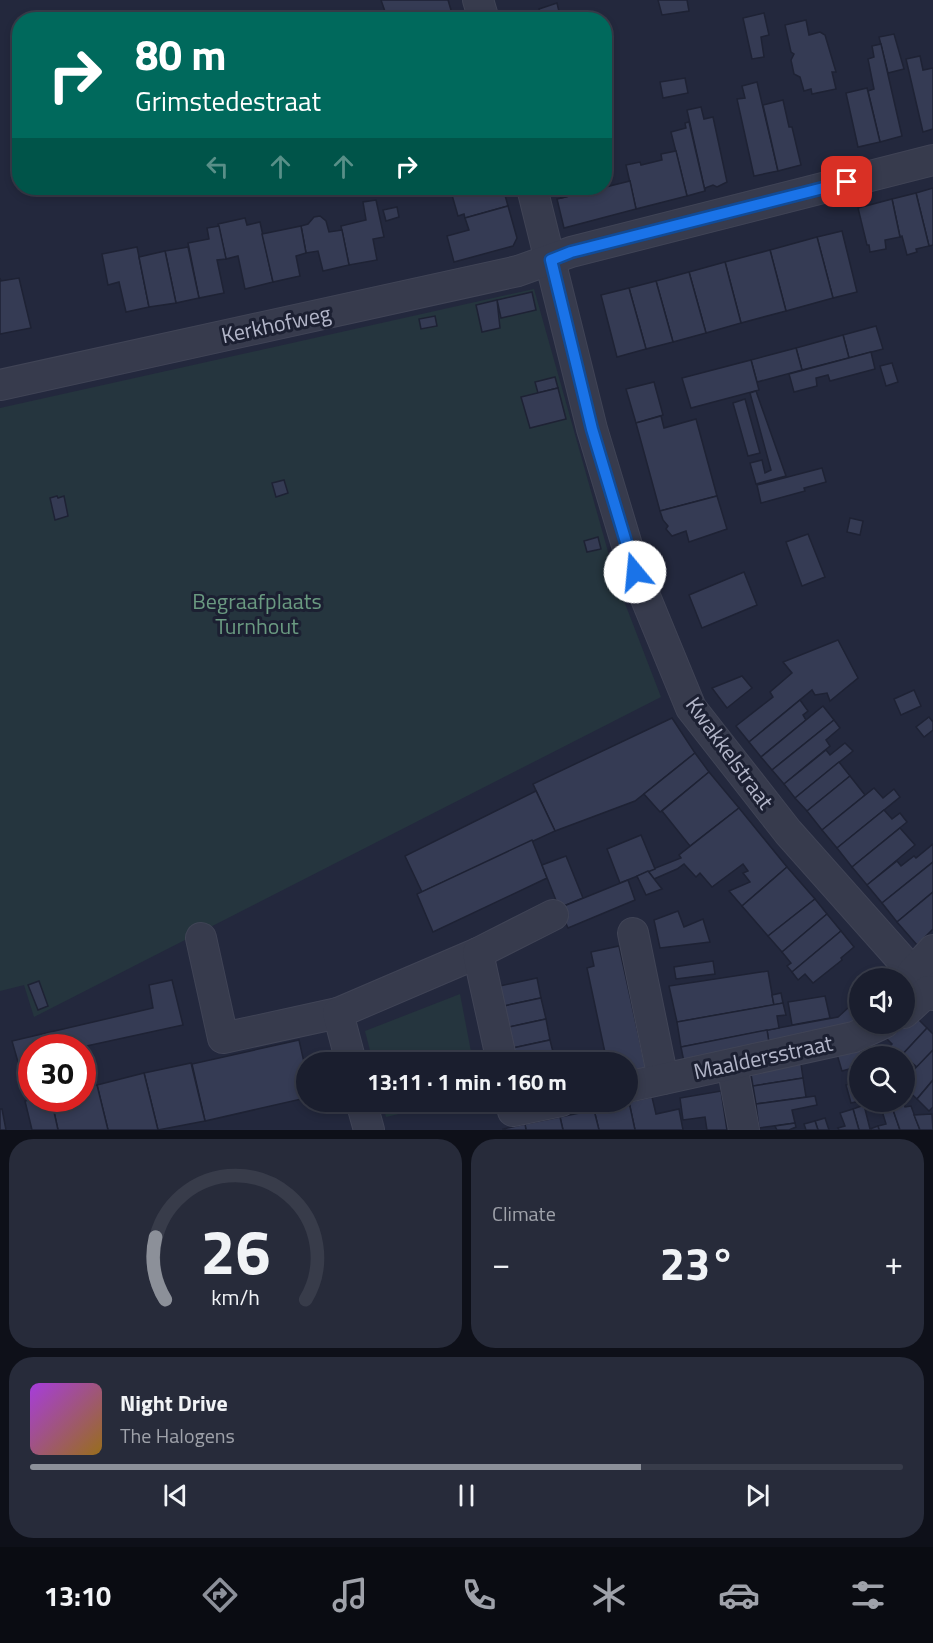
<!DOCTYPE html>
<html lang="en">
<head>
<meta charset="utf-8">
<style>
	body { margin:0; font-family:"Titillium Web",sans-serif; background:#272b3a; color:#f1f3f6; height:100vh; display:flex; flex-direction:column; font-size:22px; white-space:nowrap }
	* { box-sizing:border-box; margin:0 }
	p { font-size:20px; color:#9fa2aa }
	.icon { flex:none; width:33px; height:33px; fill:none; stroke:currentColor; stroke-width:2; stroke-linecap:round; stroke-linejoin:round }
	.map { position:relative; height:1130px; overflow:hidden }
	.side { display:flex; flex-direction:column; gap:9px; padding:9px; background:#0e1019; flex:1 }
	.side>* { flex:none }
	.banner { position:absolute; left:12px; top:12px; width:600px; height:183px; border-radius:24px; box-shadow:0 3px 9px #0003,0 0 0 2px #383c4a; background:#00695c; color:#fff; overflow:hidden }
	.buttons { position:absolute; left:849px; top:968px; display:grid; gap:12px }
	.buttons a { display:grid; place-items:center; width:66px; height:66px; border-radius:50%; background:#1a1e2e; box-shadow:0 3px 9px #0003,0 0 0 2px #383c4a; font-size:30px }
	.speed { position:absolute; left:18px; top:1034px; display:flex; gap:12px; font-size:30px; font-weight:700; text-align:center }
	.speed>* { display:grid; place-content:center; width:78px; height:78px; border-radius:50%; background:#1a1e2e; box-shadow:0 3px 9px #0003,0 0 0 2px #383c4a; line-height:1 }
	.speed .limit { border:9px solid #d22; background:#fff; color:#111 }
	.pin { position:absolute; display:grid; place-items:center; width:51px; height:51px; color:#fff; margin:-26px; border-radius:12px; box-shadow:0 3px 9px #0006 }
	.me { position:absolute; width:66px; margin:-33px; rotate:343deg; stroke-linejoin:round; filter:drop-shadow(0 0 4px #0008) }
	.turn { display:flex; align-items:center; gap:21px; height:126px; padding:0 24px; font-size:27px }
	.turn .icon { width:78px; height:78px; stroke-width:2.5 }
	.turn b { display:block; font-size:42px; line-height:51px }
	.lanes { display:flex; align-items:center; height:57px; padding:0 24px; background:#0003; justify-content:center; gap:30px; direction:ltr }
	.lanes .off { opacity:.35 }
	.big { font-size:45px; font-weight:700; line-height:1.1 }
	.side .widget { flex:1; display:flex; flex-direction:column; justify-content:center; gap:9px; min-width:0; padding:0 21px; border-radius:24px; background:#272b3a }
	.side .dial { align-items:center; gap:0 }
	.dial svg { height:156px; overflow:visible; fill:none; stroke:#383c4a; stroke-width:7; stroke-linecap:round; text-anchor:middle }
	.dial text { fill:#f1f3f6; stroke:none }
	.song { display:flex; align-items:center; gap:18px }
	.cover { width:72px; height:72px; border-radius:9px; background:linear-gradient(135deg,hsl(280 70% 55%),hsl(40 70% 35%)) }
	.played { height:6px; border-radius:3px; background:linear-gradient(90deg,#8c9099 70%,#383c4a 70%) }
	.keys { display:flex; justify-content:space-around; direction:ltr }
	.heat { display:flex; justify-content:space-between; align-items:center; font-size:33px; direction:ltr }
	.side .tiles { flex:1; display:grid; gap:9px; grid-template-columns:1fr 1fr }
	.widget:last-child { grid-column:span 2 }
	.trip { position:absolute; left:296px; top:1052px; width:342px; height:60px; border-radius:30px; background:#1a1e2e; box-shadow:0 3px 9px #0003,0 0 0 2px #383c4a; font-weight:700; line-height:60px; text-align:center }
	.tabs { display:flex; height:96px; justify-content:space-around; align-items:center; background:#0a0c12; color:#9fa2aa }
	.tabs .icon { width:42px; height:42px }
	.tabs .selected { color:#8c9099 }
	.tabs b { font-size:27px; color:#f1f3f6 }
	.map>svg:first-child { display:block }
</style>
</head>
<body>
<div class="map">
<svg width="933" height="1130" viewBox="0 0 933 1130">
	<rect width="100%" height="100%" fill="#23283d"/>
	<!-- green -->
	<g fill="#25353e">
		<polygon points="534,289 616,580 661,697 34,1017 24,985 0,991 0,408"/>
		<polygon points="460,994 473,1062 373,1062 365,1031"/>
		<polygon points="382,1101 455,1101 386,1117"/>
	</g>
	<!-- building -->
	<g fill="#353b54" stroke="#1e2234" stroke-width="1.5">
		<polygon points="381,0 448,0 454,20 388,20"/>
		<polygon points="658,0 687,0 689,11 662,15"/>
		<polygon points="557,3 561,20 543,20 539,9"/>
		<polygon points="764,13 769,35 761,37 764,57 752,59 743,18"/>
		<polygon points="806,20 809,35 820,32 825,35 836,72 832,72 836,89 812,94 811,89 804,91 800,77 794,74 791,60 794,54 791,52 785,25"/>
		<polygon points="894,34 904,69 888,73 879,37"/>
		<polygon points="881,44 902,136 880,142 868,91 874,89 868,59 874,57 872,46"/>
		<polygon points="920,56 923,70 933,68 933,129 923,132 906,59"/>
		<polygon points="685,78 688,93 663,98 660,82"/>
		<polygon points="757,82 778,171 754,176 737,99 745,98 742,86"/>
		<polygon points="867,88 880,142 858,147 846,93"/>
		<polygon points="783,100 789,127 792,127 801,165 778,171 763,105"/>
		<polygon points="701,107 704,119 713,117 727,182 717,187 713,185 705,188 705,191 687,110"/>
		<polygon points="689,122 705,191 687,196 671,132 686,128 685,123"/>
		<polygon points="676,151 687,196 636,209 626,165 640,162 641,165 662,160 661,154"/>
		<polygon points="604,158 607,158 611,173 604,175"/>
		<polygon points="630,181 636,209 564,228 557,199"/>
		<polygon points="450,188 503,188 508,206 465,218 464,214 458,216"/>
		<polygon points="558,188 601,188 561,198"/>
		<polygon points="933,188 933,245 929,246 916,193"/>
		<polygon points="916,193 929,246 916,249 917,252 907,255 902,236 900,237 892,199"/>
		<polygon points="892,199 900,237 885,240 886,249 870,252 869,245 867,245 858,208"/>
		<polygon points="376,200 384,237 373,239 377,260 349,265 341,226 366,220 363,202"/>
		<polygon points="508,206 517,238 513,246 454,262 447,236 469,230 465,218"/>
		<polygon points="397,207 399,217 386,221 383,210"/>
		<polygon points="320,216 326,221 329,232 342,230 349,265 323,271 318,251 306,253 301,226 308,224 314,217"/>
		<polygon points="245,218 247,225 260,222 273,282 245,289 238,256 226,259 218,224"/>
		<polygon points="219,226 226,259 217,260 224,293 199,298 188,243 209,239 207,228"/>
		<polygon points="301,226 306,253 296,256 300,276 273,282 262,234"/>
		<polygon points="842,231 857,292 833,298 817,237"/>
		<polygon points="817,237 833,298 786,311 770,250"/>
		<polygon points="137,247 149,307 126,312 119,282 108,285 102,254"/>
		<polygon points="188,247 199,298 176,303 165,251"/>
		<polygon points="770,250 786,311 741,323 725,262"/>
		<polygon points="165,251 176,303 149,307 139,257"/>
		<polygon points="725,262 741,323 706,333 689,272"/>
		<polygon points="689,272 706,333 673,342 656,281"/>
		<polygon points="0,278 1,281 19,278 31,328 0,334"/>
		<polygon points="656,281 673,342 646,349 629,288"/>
		<polygon points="629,288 646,349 617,357 601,295"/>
		<polygon points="532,292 536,310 501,318 497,300"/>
		<polygon points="497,300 500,328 482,332 476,305"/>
		<polygon points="435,316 437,326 421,329 419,319"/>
		<polygon points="876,326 883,349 849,358 843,335"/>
		<polygon points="843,335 849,358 802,370 796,348"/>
		<polygon points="796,348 802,370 757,382 751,360"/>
		<polygon points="871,352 875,369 830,381 828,375 816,378 817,386 794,392 789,374"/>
		<polygon points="751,360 759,390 691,408 682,378"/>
		<polygon points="892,363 898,382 886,386 880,366"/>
		<polygon points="555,377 558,388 538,393 535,382"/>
		<polygon points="654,382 663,415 636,423 626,389"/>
		<polygon points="558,388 566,419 530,428 521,397"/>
		<polygon points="756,391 786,476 756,484 750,463 762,460 765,473 771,470 750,393"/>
		<polygon points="745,399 760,453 748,456 733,403"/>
		<polygon points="661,416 664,428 696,419 717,496 660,511 636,423"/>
		<polygon points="822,468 826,482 804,488 805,491 761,503 757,485"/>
		<polygon points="284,480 288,493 276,497 272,483"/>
		<polygon points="57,496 58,498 64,496 68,516 55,520 50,498"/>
		<polygon points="717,496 727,529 689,542 686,531 672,536 666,529 668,526 663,520 660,511"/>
		<polygon points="850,518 863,521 860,535 847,532"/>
		<polygon points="808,534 825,577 802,586 786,542"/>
		<polygon points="598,537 601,549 587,552 584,541"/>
		<polygon points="744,572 757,605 702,628 689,595"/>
		<polygon points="838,640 858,678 830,701 827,693 815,695 812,690 749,742 736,726 773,697 770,692 792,673 783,662"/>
		<polygon points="742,676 752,688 727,708 712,688"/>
		<polygon points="914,690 921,706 901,715 894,699"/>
		<polygon points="800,700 808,711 803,715 806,720 761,757 749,742"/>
		<polygon points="823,706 834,720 772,770 761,757"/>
		<polygon points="929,717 933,722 933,730 924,737 916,727"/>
		<polygon points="672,718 695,753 635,801 555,831 533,784"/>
		<polygon points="834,720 840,728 826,740 830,746 784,784 772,770"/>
		<polygon points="845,743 853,751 795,798 784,784 826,750 830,755"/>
		<polygon points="695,753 709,772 660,812 644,794"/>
		<polygon points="839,762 850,776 807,811 795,798"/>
		<polygon points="709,772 739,808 690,846 662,811"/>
		<polygon points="850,776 865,795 822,830 807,811"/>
		<polygon points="874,788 883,798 894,789 900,797 837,848 822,830"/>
		<polygon points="536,791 555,831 422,892 405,856"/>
		<polygon points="739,808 787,867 742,906 729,891 750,882 743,873 748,871 743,864 712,887 700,873 696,877 684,864 677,869 654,879 648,871 681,858 679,855"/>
		<polygon points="884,810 892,819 900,813 907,822 852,867 837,848"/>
		<polygon points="900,828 915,845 867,885 852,867"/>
		<polygon points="641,835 655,869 620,883 607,849"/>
		<polygon points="532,840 547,878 433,932 417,894"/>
		<polygon points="933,844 933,862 882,903 867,885 897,861 901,866 914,856 916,858"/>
		<polygon points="566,856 583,898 559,908 542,865"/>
		<polygon points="933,862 933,892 897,922 882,903"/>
		<polygon points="787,867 815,899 768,936 742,906"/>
		<polygon points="648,871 662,889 646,895 637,876"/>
		<polygon points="628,880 635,900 568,928 559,908"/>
		<polygon points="933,892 933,929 917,945 897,922"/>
		<polygon points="815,899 827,914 782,952 768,936"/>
		<polygon points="678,911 684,927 703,919 710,942 660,948 654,920"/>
		<polygon points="827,914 841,931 792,972 787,966 791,963 782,952"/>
		<polygon points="841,931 854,947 841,958 842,960 813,983 805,974 798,980 792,972"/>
		<polygon points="619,946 647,1074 627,1078 627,1062 607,1062 587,968 594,966 591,952"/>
		<polygon points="713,961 715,974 676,979 674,967"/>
		<polygon points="768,971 774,1005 677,1022 669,986"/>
		<polygon points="537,978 541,998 499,1007 495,987"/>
		<polygon points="172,980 183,1025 82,1047 32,1047 32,1059 18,1062 12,1041 153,1008 149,985"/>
		<polygon points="39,981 48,1006 38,1010 28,985"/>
		<polygon points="781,993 783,1003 774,1005 772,995"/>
		<polygon points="825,996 830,1018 792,1025 788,1002"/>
		<polygon points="860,997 860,1023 770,1049 767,1030 838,1017"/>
		<polygon points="541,998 546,1019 504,1028 499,1007"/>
		<polygon points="783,1003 786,1015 777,1016 779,1028 681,1047 677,1022"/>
		<polygon points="917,1018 927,1028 901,1056 880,1056 892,1044 881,1033"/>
		<polygon points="546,1019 550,1040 508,1049 504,1028"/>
		<polygon points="927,1028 933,1034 933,1050 917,1067 912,1063 904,1070 904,1056 901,1056"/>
		<polygon points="767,1030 770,1049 685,1067 681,1047"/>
		<polygon points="299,1040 306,1071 306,1098 205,1121 192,1064"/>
		<polygon points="550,1040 555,1060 546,1062 511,1062 508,1049"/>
		<polygon points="859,1042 862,1056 860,1056 860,1066 842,1071 836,1051"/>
		<polygon points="933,1050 933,1080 917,1099 904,1087 904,1080"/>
		<polygon points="800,1057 803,1078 753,1086 750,1068"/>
		<polygon points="191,1063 205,1121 158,1130 144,1073"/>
		<polygon points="144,1073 158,1130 108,1130 97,1085"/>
		<polygon points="803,1078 806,1097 756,1104 753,1086"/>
		<polygon points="933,1080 933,1107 929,1111 917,1099"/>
		<polygon points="857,1082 860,1101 851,1103 846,1085"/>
		<polygon points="97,1085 108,1130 58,1130 51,1098 82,1098 82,1088"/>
		<polygon points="721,1091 727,1130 707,1130 705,1117 683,1120 680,1098"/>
		<polygon points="815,1096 817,1105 792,1110 795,1123 759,1128 756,1104"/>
		<polygon points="652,1097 656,1114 679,1109 683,1130 635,1130 629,1102"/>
		<polygon points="38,1098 51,1098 58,1130 32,1130 25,1101"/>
		<polygon points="879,1101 890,1101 900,1130 879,1130 878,1126 886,1124"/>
		<polygon points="890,1101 903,1101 905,1107 911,1106 920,1130 900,1130"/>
		<polygon points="629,1102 635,1130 599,1130 594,1110"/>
		<polygon points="864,1105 870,1129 878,1126 879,1130 859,1130 853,1109"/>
		<polygon points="0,1109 2,1109 6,1130 0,1130"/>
		<polygon points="853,1109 859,1130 839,1130 838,1128 845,1126 840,1113"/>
		<polygon points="594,1110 599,1130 563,1130 560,1117"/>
		<polygon points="932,1114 933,1130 920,1130 914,1115"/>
		<polygon points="560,1117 563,1130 526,1130 525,1124"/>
		<polygon points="825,1118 829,1130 818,1130 815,1121"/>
		<polygon points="815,1121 818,1130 806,1130 804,1124"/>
		<polygon points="795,1123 796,1127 789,1130 777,1130 775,1126"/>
		<polygon points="525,1124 526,1130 503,1130 503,1129"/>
	</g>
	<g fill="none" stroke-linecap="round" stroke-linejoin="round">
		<defs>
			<g id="minor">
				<polyline points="478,0 484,20"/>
				<polyline points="532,188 592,429 635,572 691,708 788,832 933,995"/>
				<polyline points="0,385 518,271 571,252 933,160"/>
				<polyline points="633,933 663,1079"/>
				<polyline points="201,938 223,1038 338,1013"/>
				<polyline points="912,973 933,950"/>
				<polyline points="904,1013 928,991"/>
				<polyline points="351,1062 338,1013 478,953"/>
				<polyline points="502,1062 478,953 553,915"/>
				<polyline points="732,1065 744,1130"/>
				<polyline points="627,1087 854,1037 884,1023"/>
				<polyline points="361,1101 369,1130"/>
				<polyline points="511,1101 513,1111 561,1101"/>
			</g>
		</defs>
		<!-- minor casing -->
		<use href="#minor" stroke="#404456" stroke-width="32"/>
		<!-- minor -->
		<use href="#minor" stroke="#373b4d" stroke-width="30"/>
	</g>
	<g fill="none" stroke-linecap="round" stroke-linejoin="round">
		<defs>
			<polyline id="route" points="635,572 592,429 551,260 571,252 847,182"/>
		</defs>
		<!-- route casing -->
		<use href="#route" stroke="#114b97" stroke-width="15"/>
		<!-- route -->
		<use href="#route" stroke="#1a73e8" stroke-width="10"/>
	</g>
	<g text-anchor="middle" stroke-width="6" stroke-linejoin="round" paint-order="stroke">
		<!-- street labels -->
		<g font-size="22" fill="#b3b6c9" stroke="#1c2032">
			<text transform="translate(276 324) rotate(-12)" y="8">Kerkhofweg</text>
			<text transform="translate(730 753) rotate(54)" y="8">Kwakkelstraat</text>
			<text transform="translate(763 1057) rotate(-12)" y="8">Maaldersstraat</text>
		</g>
		<!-- park labels -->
		<g font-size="22" fill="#6a9a81" stroke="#1c2032">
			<text x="257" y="609">Begraafplaats<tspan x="257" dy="25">Turnhout</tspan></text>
		</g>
	</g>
</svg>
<div class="buttons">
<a><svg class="icon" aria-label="sound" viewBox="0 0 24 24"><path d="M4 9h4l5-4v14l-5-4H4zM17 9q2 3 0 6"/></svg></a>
<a><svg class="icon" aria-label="search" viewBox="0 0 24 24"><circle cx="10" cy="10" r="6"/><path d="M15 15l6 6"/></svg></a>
</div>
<div class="speed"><div class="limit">30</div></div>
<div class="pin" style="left:847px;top:182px;background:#d93025"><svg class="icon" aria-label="arrive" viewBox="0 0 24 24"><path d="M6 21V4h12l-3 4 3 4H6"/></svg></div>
<svg class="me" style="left:635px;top:572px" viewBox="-20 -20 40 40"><circle r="19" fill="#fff"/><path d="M0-13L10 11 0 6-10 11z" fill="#1a73e8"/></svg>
<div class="trip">13:11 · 1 min · 160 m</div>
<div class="banner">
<div class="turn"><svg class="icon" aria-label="right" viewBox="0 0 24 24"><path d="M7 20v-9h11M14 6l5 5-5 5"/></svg><div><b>80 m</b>Grimstedestraat</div></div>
<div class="lanes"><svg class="icon off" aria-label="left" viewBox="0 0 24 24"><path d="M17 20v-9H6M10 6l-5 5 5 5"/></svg><svg class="icon off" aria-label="ahead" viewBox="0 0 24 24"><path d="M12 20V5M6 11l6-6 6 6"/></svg><svg class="icon off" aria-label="ahead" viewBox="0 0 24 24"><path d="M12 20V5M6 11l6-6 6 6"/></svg><svg class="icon" aria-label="right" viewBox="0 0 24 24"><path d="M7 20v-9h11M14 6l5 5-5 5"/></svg></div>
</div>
</div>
<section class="side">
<div class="tiles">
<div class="widget dial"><svg viewBox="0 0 100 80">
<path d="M14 69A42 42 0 1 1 86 69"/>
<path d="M14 69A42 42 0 0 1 9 37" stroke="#8c9099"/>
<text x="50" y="56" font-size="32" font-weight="700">26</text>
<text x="50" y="72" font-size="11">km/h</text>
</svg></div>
<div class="widget"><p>Climate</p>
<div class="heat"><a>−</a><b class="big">23°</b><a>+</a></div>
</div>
<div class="widget">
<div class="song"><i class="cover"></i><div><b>Night Drive</b><p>The Halogens</p></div></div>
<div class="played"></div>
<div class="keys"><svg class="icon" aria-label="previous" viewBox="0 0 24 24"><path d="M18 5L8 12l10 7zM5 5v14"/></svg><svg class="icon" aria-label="pause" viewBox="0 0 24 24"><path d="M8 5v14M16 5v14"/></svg><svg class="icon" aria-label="next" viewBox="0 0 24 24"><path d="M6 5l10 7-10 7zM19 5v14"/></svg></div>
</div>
</div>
</section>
<nav class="tabs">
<b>13:10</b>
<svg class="icon selected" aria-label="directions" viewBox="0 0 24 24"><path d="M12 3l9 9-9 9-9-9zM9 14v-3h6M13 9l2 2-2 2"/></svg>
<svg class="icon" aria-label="music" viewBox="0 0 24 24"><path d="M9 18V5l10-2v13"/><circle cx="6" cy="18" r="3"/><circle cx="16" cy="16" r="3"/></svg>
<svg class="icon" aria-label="phone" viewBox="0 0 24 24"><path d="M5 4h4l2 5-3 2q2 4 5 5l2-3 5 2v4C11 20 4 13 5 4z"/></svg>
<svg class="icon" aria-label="climate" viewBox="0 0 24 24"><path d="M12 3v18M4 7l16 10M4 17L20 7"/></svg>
<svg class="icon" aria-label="car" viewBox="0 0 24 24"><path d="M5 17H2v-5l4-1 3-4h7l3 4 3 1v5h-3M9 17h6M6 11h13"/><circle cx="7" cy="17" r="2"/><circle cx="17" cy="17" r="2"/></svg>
<svg class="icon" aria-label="filters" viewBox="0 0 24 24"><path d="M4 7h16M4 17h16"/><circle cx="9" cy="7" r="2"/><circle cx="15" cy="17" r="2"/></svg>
</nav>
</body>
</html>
